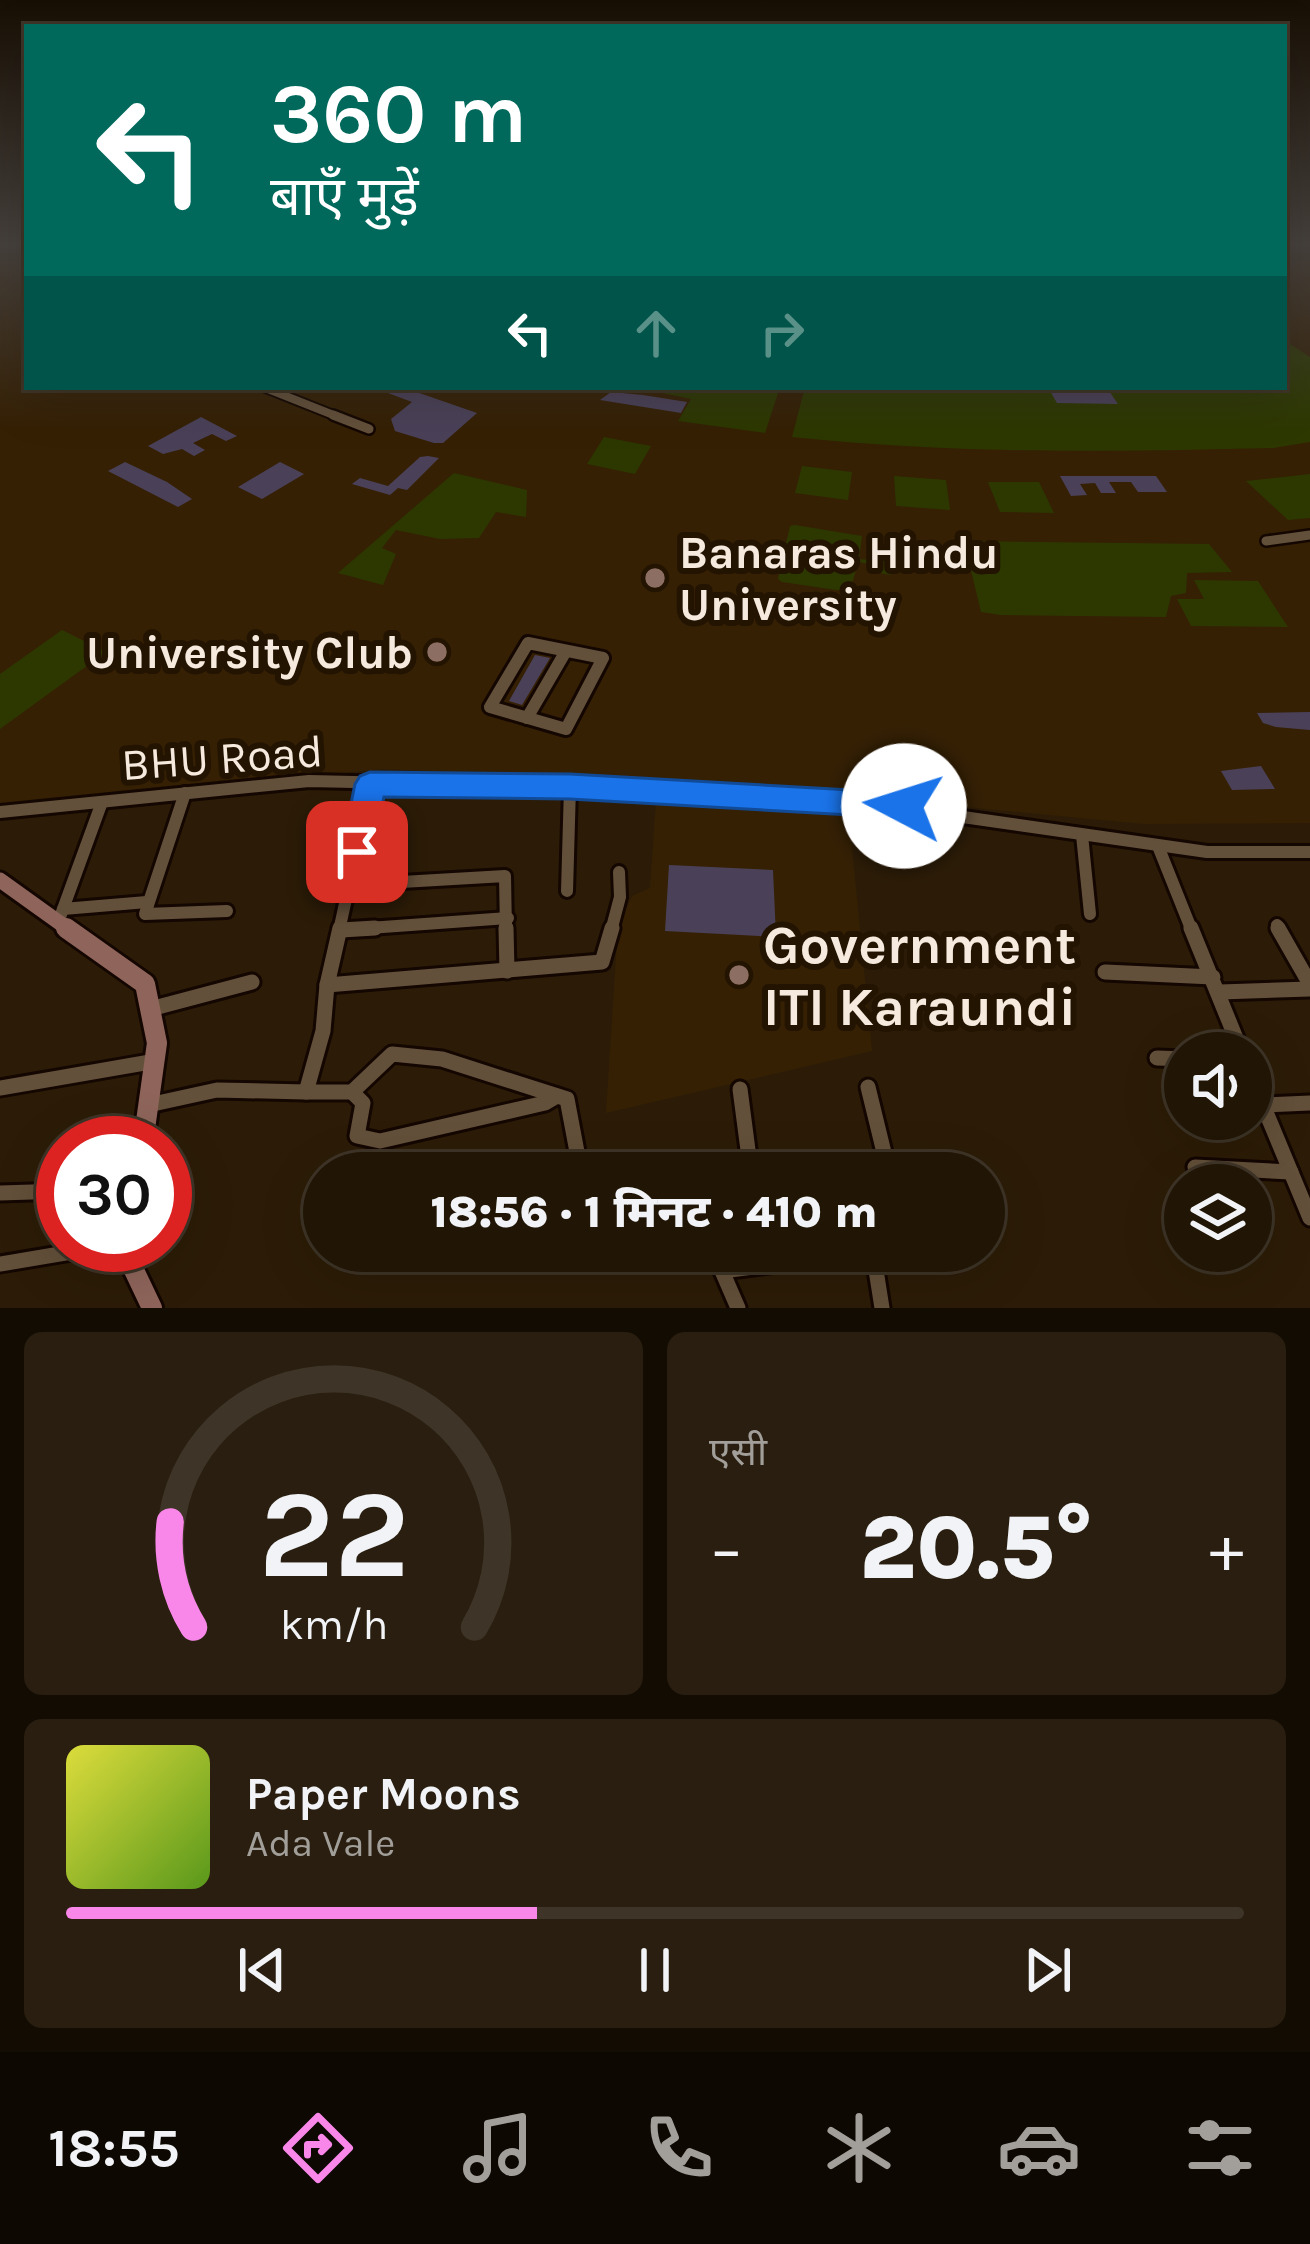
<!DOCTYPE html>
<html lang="hi">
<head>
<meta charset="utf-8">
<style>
	body { margin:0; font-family:Karla,"Noto Sans Devanagari",sans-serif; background:#291e0f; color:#f1f3f6; height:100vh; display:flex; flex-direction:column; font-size:45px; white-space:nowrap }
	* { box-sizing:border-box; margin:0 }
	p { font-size:39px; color:#a29f9a }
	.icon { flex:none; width:66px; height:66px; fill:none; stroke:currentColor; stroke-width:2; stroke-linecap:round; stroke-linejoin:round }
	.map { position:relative; height:1308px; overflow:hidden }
	.panel { display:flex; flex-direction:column; gap:24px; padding:24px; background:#120c03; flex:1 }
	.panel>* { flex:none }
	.guide { position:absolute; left:24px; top:24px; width:1263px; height:366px; border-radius:0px; box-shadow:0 12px 48px #0002,0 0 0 3px #3e3427; background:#00695c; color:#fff; overflow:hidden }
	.controls { position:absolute; left:1164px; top:1032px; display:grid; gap:24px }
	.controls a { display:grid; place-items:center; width:108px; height:108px; border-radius:50%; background:#211505; box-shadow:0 12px 48px #0002,0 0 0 3px #3e3427; font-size:60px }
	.speed { position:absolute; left:36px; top:1116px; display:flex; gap:24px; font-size:60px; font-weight:700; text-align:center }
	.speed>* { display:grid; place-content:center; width:156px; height:156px; border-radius:50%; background:#211505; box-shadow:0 12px 48px #0002,0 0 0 3px #3e3427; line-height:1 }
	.speed .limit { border:18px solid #d22; background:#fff; color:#111 }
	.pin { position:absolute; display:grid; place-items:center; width:102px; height:102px; color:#fff; margin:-51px; border-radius:24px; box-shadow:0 6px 18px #0006 }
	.me { position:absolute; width:132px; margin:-66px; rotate:275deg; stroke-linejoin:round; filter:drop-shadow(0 0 9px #0008) }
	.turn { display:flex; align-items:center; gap:42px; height:252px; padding:0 48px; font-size:54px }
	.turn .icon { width:156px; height:156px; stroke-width:2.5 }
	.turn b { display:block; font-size:84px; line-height:102px }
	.lanes { display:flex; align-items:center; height:114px; padding:0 48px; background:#0003; justify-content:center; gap:60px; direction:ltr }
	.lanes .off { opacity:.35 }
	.big { font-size:90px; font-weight:800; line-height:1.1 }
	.panel .tile { flex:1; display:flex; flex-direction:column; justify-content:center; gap:18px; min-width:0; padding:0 42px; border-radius:18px; background:#291e0f }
	.panel .dial { align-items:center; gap:0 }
	.dial svg { height:312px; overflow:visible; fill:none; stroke:#3e3427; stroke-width:7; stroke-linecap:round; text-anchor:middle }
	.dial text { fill:#f1f3f6; stroke:none }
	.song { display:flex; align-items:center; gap:36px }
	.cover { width:144px; height:144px; border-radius:18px; background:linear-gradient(135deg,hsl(60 70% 55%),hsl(90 70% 35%)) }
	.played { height:12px; border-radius:6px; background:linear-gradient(90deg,#f987e9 40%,#3e3427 40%) }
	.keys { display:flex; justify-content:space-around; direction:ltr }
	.heat { display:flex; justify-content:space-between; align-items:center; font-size:66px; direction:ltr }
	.panel .tiles { flex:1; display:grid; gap:24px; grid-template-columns:1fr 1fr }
	.tile:last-child { grid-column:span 2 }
	.trip { position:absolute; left:303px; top:1152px; width:702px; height:120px; border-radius:60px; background:#211505; box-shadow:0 12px 48px #0002,0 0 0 3px #3e3427; font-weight:800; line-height:120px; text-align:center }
	.menu { display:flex; height:192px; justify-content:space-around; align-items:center; background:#0d0802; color:#a29f9a }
	.menu .icon { width:84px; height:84px }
	.menu .on { color:#f987e9 }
	.menu b { font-size:54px; color:#f1f3f6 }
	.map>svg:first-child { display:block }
</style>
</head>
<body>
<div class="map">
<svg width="1310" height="1308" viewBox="0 0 1310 1308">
	<rect width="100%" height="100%" fill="#2c1c07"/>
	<!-- built -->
	<g fill="#352004">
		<polygon points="0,246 27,246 27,387 1284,387 1284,246 1310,246 1310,823 1144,824 702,782 382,769 0,808"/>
		<polygon points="656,800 848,807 872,1051 606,1113 618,926 632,896 650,888"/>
	</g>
	<!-- green -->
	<g fill="#2d3801">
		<path d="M1284,340L1310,357V442L1273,448C1111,452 953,454 792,437L805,387H1284Z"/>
		<polygon points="633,387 780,387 765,433 678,421 691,399"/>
		<polygon points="604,437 651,446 635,474 587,464"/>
		<polygon points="802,466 852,472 848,500 795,493"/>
		<polygon points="454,473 527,490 526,517 496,512 479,538 440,539 396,530 382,548 396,554 383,585 338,573"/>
		<polygon points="1310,474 1310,518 1288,520 1246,481"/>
		<polygon points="894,476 946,480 950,510 896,506"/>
		<polygon points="988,482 1039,482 1054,513 1000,512"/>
		<polygon points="795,525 862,536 859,559 870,560 871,553 893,556 891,575 869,571 869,564 858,562 850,592 782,582 778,579 790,526"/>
		<polygon points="964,541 1209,544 1232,572 1187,573 1186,593 1171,596 1166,617 1001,615 981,612"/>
		<polygon points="1194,580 1258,581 1288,627 1191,626 1177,599 1204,599"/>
		<polygon points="62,630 106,652 0,729 0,674"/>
	</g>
	<!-- building -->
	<g fill="#4a4159">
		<polygon points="372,387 402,387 477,413 443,443 434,443 395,431 391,419 412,402"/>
		<polygon points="1063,387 1107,388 1118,404 1057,403 1049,389"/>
		<polygon points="611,392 643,395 687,402 681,413 600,400"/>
		<polygon points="201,417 237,436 226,441 212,434 193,443 205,450 194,456 182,449 163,454 148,446"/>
		<polygon points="428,456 439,458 407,490 398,488 390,495 352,484 360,478 388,486 420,457"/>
		<polygon points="125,462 167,482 192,499 178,507 108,471"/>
		<polygon points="280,462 304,474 262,499 238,487"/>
		<polygon points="1060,476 1156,476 1167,492 1138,492 1131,482 1109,482 1116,493 1101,493 1095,483 1080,484 1087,495 1071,496"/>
		<polygon points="535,655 550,658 522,705 509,701"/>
		<polygon points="1310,712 1310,730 1276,727 1263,723 1257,713"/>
		<polygon points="1261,766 1275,789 1232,790 1221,771"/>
		<polygon points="669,865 773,870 776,937 665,931"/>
	</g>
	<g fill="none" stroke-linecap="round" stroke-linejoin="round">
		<defs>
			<polyline id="street-far3" points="263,387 341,418"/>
			<g id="street-far2">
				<polyline points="333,415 369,429"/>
				<polyline points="1266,541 1310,535"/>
			</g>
			<g id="street-far1">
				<polygon points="528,643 603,658 566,729 490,707"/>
				<polyline points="527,718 566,651"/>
				<polyline points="185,793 145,914 227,911"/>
				<polyline points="0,812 309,781 570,787 837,799 1207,852 1310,852"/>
				<polyline points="1082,835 1090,914"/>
				<polyline points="1158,846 1192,931"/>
				<polyline points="350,885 505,876 506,931"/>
				<polyline points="567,891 570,787"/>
				<polyline points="63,909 147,902"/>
				<polyline points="59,920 102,802"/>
				<polyline points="1277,925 1280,931"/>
				<polyline points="341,930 508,918"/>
				<polyline points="339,931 371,784"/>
				<polyline points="611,931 620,897 619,872"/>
			</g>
			<g id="street">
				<polyline points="340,928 327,985 602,962 612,928"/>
				<polyline points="506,928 507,971"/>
				<polyline points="1191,928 1242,1053"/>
				<polyline points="1278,928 1310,984"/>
				<polyline points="341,930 375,928"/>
				<polyline points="1105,972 1213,977"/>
				<polyline points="1220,992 1310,989"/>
				<polyline points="154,1008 252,982"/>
				<polyline points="1157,1058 1185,1059"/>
				<polyline points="1251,1076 1310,1218"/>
				<polyline points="868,1087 889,1173"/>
				<polyline points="0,1088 156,1061"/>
				<polyline points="740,1089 751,1173"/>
				<polyline points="306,1092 352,1092 392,1054 442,1059 567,1099 581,1173"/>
				<polyline points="352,1092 363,1103 357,1136 380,1141 545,1103 557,1096"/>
				<polyline points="153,1104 217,1090 306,1092 323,1031 327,985"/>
				<polyline points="1264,1105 1310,1103"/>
				<polyline points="1195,1167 1291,1172"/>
				<polyline points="0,1193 63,1191"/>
				<polyline points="718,1251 722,1271 873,1252"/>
				<polyline points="873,1251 882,1308"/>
				<polyline points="0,1264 113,1245"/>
				<polyline points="722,1271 738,1308"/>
			</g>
			<polyline id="secondary-far1" points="0,880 71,931"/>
			<g id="secondary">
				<polyline points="66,928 145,984 157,1043 143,1143"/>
				<polyline points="122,1245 152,1308"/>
			</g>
		</defs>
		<!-- street-far3 casing -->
		<use href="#street-far3" stroke="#140600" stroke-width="12"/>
		<!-- street-far2 casing -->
		<use href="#street-far2" stroke="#140600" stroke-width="14"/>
		<!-- street-far1 casing -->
		<use href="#street-far1" stroke="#140600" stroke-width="18"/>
		<!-- street casing -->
		<use href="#street" stroke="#140600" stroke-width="21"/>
		<!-- secondary-far1 casing -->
		<use href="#secondary-far1" stroke="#140600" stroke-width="21"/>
		<!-- secondary casing -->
		<use href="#secondary" stroke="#140600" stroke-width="26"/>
		<!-- street-far3 -->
		<use href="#street-far3" stroke="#63503a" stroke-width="8"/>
		<!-- street-far2 -->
		<use href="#street-far2" stroke="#63503a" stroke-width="9"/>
		<!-- street-far1 -->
		<use href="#street-far1" stroke="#63503a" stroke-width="12"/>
		<!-- street -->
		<use href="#street" stroke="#63503a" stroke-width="15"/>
		<!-- secondary-far1 -->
		<use href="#secondary-far1" stroke="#8f655b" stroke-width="15"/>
		<!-- secondary -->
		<use href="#secondary" stroke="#8f655b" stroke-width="20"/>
	</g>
	<!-- sky -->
	<linearGradient id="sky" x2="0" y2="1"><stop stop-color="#180f04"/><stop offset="0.57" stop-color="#45403c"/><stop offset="1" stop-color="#45403c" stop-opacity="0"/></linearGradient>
	<rect width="1310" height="429" fill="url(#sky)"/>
	<!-- route -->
	<polygon fill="#1a73e8" stroke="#114b97" stroke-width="3" points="370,772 570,774 904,793 915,797 920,806 915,814 904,818 570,799 384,797 369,861 357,865 345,861 341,852 355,784 360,776"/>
	<!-- markers -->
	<g fill="#8d6e63" stroke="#231301" stroke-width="4.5">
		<circle cx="655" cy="578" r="12"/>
		<circle cx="437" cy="652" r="12"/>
		<circle cx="739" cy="975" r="12"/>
	</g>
	<g text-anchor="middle" stroke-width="12" stroke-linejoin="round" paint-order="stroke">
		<!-- poi labels -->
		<g font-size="45" font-weight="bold" fill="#f5eadd" stroke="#231301" text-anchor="start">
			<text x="679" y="568">Banaras Hindu<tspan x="679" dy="52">University</tspan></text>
			<text x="413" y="668" text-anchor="end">University Club</text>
		</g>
		<!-- street labels -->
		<g font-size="45" fill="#f5eadd" stroke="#231301">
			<text transform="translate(222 757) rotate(-4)" y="16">BHU Road</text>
		</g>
		<!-- near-poi labels -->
		<g font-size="54" font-weight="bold" fill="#f5eadd" stroke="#231301" text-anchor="start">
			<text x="763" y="963">Government<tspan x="763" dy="62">ITI Karaundi</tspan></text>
		</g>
	</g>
</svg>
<div class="controls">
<a><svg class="icon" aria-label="sound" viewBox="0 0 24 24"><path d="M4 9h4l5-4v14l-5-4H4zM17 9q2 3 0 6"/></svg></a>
<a><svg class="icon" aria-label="layers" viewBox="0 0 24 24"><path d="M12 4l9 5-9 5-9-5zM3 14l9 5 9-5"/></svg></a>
</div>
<div class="speed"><div class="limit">30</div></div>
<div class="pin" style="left:357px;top:852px;background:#d93025"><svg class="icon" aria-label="arrive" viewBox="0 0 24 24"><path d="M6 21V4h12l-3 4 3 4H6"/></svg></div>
<svg class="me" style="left:904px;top:806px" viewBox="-20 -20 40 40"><circle r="19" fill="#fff"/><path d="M0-13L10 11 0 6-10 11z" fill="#1a73e8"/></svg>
<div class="trip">18:56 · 1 मिनट · 410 m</div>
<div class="guide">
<div class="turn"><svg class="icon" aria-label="left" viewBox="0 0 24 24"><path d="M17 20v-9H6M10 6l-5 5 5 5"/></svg><div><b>360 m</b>बाएँ मुड़ें</div></div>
<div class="lanes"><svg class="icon" aria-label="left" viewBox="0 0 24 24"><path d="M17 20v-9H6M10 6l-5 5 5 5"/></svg><svg class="icon off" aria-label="ahead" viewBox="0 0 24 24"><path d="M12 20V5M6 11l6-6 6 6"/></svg><svg class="icon off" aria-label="right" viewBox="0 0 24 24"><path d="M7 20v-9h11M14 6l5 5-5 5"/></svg></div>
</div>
</div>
<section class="panel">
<div class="tiles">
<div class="tile dial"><svg viewBox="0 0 100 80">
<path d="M14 69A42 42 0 1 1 86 69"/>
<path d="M14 69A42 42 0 0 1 8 42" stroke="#f987e9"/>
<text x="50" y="56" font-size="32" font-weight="700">22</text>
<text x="50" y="72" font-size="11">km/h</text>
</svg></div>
<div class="tile"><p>एसी</p>
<div class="heat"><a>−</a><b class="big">20.5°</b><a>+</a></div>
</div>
<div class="tile">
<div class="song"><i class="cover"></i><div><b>Paper Moons</b><p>Ada Vale</p></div></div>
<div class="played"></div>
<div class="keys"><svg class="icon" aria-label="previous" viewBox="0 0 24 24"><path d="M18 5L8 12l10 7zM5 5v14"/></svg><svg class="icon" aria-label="pause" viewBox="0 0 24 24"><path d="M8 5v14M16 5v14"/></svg><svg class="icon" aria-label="next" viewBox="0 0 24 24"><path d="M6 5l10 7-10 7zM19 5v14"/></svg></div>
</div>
</div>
</section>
<nav class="menu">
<b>18:55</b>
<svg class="icon on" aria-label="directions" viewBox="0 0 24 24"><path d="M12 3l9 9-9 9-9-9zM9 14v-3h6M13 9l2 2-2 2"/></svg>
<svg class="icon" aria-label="music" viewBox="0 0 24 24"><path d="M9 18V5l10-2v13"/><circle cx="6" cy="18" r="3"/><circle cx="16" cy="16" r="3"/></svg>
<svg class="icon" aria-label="phone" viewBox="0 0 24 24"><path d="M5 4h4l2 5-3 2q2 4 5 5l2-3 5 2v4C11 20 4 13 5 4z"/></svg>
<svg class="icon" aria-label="climate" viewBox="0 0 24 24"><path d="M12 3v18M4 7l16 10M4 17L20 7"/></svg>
<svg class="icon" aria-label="car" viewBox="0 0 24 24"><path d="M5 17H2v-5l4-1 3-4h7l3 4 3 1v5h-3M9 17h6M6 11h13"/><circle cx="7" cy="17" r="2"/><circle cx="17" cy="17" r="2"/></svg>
<svg class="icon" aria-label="filters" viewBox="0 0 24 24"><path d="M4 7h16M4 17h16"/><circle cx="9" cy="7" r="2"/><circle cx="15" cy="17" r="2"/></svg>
</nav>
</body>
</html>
